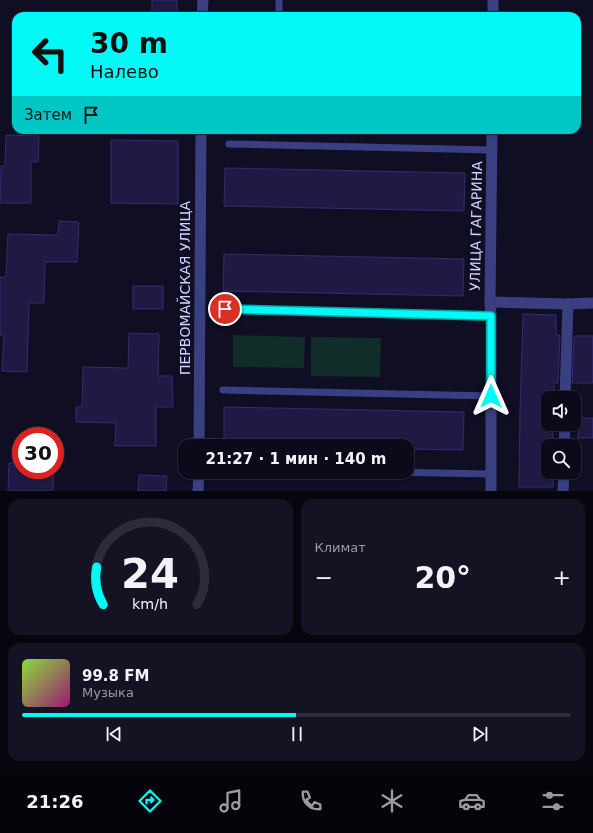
<!DOCTYPE html>
<html lang="ru">
<head>
<meta charset="utf-8">
<style>
	body { margin:0; font-family:"DejaVu Sans",sans-serif; background:#141323; color:#f1f3f6; height:100vh; display:flex; flex-direction:column; font-size:15px; white-space:nowrap }
	* { box-sizing:border-box; margin:0 }
	p { font-size:13px; color:#9a9aa2 }
	.icon { flex:none; width:22px; height:22px; fill:none; stroke:currentColor; stroke-width:2; stroke-linecap:round; stroke-linejoin:round }
	.map { position:relative; height:491px; overflow:hidden }
	.panel { display:flex; flex-direction:column; gap:8px; padding:8px; background:#06060e; flex:1 }
	.panel>* { flex:none }
	.guide { position:absolute; left:12px; top:12px; width:569px; height:122px; border-radius:12px; box-shadow:0 1px 3px #0004,0 0 0 1px #2b2b39; background:#02f9f6; color:#111; overflow:hidden }
	.controls { position:absolute; left:541px; top:391px; display:grid; gap:8px }
	.controls a { display:grid; place-items:center; width:40px; height:40px; border-radius:8px; background:#0b0a1a; box-shadow:0 1px 3px #0004,0 0 0 1px #2b2b39; font-size:20px }
	.speed { position:absolute; left:12px; top:427px; display:flex; gap:8px; font-size:20px; font-weight:700; text-align:center }
	.speed>* { display:grid; place-content:center; width:52px; height:52px; border-radius:50%; background:#0b0a1a; box-shadow:0 1px 3px #0004,0 0 0 1px #2b2b39; line-height:1 }
	.speed .limit { border:6px solid #d22; background:#fff; color:#111 }
	.pin { position:absolute; display:grid; place-items:center; width:34px; height:34px; color:#fff; margin:-17px; border:2px solid #fff; border-radius:50%; box-shadow:0 1px 4px #0007 }
	.me { position:absolute; width:44px; margin:-22px; rotate:0deg; stroke-linejoin:round; filter:drop-shadow(0 0 3px #0008) }
	.turn { display:flex; align-items:center; gap:14px; height:84px; padding:0 12px; font-size:18px }
	.turn .icon { width:52px; height:52px; stroke-width:2.5 }
	.turn b { display:block; font-size:28px; line-height:34px }
	.then { display:flex; align-items:center; height:38px; padding:0 12px; background:#0003; gap:8px; font-size:15px }
	.big { font-size:30px; font-weight:800; line-height:1.1 }
	.panel .card { flex:1; display:flex; flex-direction:column; justify-content:center; gap:6px; min-width:0; padding:0 14px; border-radius:12px; background:#141323 }
	.panel .dial { align-items:center; gap:0 }
	.dial svg { height:104px; overflow:visible; fill:none; stroke:#2b2b39; stroke-width:7; stroke-linecap:round; text-anchor:middle }
	.dial text { fill:#f1f3f6; stroke:none }
	.song { display:flex; align-items:center; gap:12px }
	.cover { width:48px; height:48px; border-radius:6px; background:linear-gradient(135deg,hsl(90 70% 55%),hsl(320 70% 35%)) }
	.played { height:4px; border-radius:2px; background:linear-gradient(90deg,#02f9f6 50%,#2b2b39 50%) }
	.keys { display:flex; justify-content:space-around; direction:ltr }
	.heat { display:flex; justify-content:space-between; align-items:center; font-size:22px; direction:ltr }
	.panel .tiles { flex:1; display:grid; gap:8px; grid-template-columns:1fr 1fr }
	.card:last-child { grid-column:span 2 }
	.trip { position:absolute; left:178px; top:439px; width:236px; height:40px; border-radius:12px; background:#0b0a1a; box-shadow:0 1px 3px #0004,0 0 0 1px #2b2b39; font-weight:800; line-height:40px; text-align:center }
	.dock { display:flex; height:64px; justify-content:space-around; align-items:center; background:#04040a; color:#9a9aa2 }
	.dock .icon { width:28px; height:28px }
	.dock .selected { color:#02f9f6 }
	.dock b { font-size:18px; color:#f1f3f6 }
	.map>svg:first-child { display:block }
</style>
</head>
<body>
<div class="map">
<svg width="593" height="491" viewBox="0 0 593 491">
	<rect width="100%" height="100%" fill="#0f0e23"/>
	<!-- green -->
	<g fill="#112d29">
		<polygon points="233,335 305,337 304,368 233,367"/>
		<polygon points="311,337 381,338 380,377 311,376"/>
	</g>
	<!-- building -->
	<g fill="#1e1a44" stroke="#322d70">
		<rect x="152" y="0" width="25" height="16"/>
		<polygon points="6,135 39,136 38,162 31,162 31,203 0,203 1,166 5,166"/>
		<polygon points="111,140 178,141 178,204 111,203"/>
		<polygon points="225,168 465,173 464,211 224,206"/>
		<polygon points="59,221 79,222 77,262 45,262 44,303 29,303 27,372 2,371 4,335 0,335 0,277 6,277 8,234 58,235"/>
		<polygon points="224,254 464,259 463,296 223,291"/>
		<rect x="133" y="286" width="30" height="23"/>
		<polygon points="523,314 556,315 556,335 560,335 558,383 554,383 554,395 548,395 548,424 553,424 553,446 548,446 548,472 553,472 553,487 519,487 520,411"/>
		<polygon points="129,333 159,334 158,376 172,376 173,407 156,407 156,446 115,446 116,423 76,422 76,407 82,407 83,367 128,368"/>
		<polygon points="574,336 593,336 593,383 572,383"/>
		<polygon points="224,407 464,412 463,450 407,449 407,446 224,445"/>
		<polygon points="579,418 593,418 593,438 578,438"/>
		<polygon points="9,463 21,463 21,470 54,470 53,491 8,491"/>
		<polygon points="139,475 167,476 166,491 138,491"/>
	</g>
	<g fill="none" stroke-linecap="round" stroke-linejoin="round">
		<!-- service -->
		<g stroke="#3a3f82" stroke-width="7">
			<polyline points="279,16 279,0"/>
			<polyline points="229,144 492,150"/>
			<polyline points="225,309 491,316"/>
			<polyline points="223,390 491,396"/>
			<polyline points="388,472 490,474"/>
		</g>
		<!-- minor -->
		<g stroke="#3a3f82" stroke-width="11">
			<polyline points="202,16 203,0"/>
			<polyline points="493,16 493,0"/>
			<polyline points="490,302 568,304 593,303"/>
			<polyline points="565,398 568,304"/>
			<polyline points="199,446 201,130"/>
			<polyline points="564,446 565,424"/>
			<polyline points="198,491 199,472"/>
			<polyline points="491,491 491,316 490,302 492,130"/>
			<polyline points="563,491 564,472"/>
		</g>
	</g>
	<g fill="none" stroke-linecap="round" stroke-linejoin="round">
		<defs>
			<polyline id="route" points="225,309 491,316 491,396"/>
		</defs>
		<!-- route casing -->
		<use href="#route" stroke="#01a2a0" stroke-width="10"/>
		<!-- route -->
		<use href="#route" stroke="#02f9f6" stroke-width="7"/>
	</g>
	<g text-anchor="middle" stroke-width="4" stroke-linejoin="round" paint-order="stroke">
		<!-- street labels -->
		<g font-size="14" fill="#d1d1ff" stroke="#0f0e23">
			<text transform="translate(476 226) rotate(-89)" y="5">УЛИЦА ГАГАРИНА</text>
			<text transform="translate(185 288) rotate(-90)" y="5">ПЕРВОМАЙСКАЯ УЛИЦА</text>
		</g>
	</g>
</svg>
<div class="controls">
<a><svg class="icon" aria-label="sound" viewBox="0 0 24 24"><path d="M4 9h4l5-4v14l-5-4H4zM17 9q2 3 0 6"/></svg></a>
<a><svg class="icon" aria-label="search" viewBox="0 0 24 24"><circle cx="10" cy="10" r="6"/><path d="M15 15l6 6"/></svg></a>
</div>
<div class="speed"><div class="limit">30</div></div>
<div class="pin" style="left:225px;top:309px;background:#d93025"><svg class="icon" aria-label="arrive" viewBox="0 0 24 24"><path d="M6 21V4h12l-3 4 3 4H6"/></svg></div>
<svg class="me" style="left:491px;top:396px" viewBox="-20 -20 40 40"><path d="M0-17L14 15 0 8-14 15z" fill="#02f9f6" stroke="#fff" stroke-width="4"/></svg>
<div class="trip">21:27 · 1 мин · 140 m</div>
<div class="guide">
<div class="turn"><svg class="icon" aria-label="left" viewBox="0 0 24 24"><path d="M17 20v-9H6M10 6l-5 5 5 5"/></svg><div><b>30 m</b>Налево</div></div>
<div class="then">Затем<svg class="icon" aria-label="arrive" viewBox="0 0 24 24"><path d="M6 21V4h12l-3 4 3 4H6"/></svg></div>
</div>
</div>
<section class="panel">
<div class="tiles">
<div class="card dial"><svg viewBox="0 0 100 80">
<path d="M14 69A42 42 0 1 1 86 69"/>
<path d="M14 69A42 42 0 0 1 9 40" stroke="#02f9f6"/>
<text x="50" y="56" font-size="32" font-weight="700">24</text>
<text x="50" y="72" font-size="11">km/h</text>
</svg></div>
<div class="card"><p>Климат</p>
<div class="heat"><a>−</a><b class="big">20°</b><a>+</a></div>
</div>
<div class="card">
<div class="song"><i class="cover"></i><div><b>99.8 FM</b><p>Музыка</p></div></div>
<div class="played"></div>
<div class="keys"><svg class="icon" aria-label="previous" viewBox="0 0 24 24"><path d="M18 5L8 12l10 7zM5 5v14"/></svg><svg class="icon" aria-label="pause" viewBox="0 0 24 24"><path d="M8 5v14M16 5v14"/></svg><svg class="icon" aria-label="next" viewBox="0 0 24 24"><path d="M6 5l10 7-10 7zM19 5v14"/></svg></div>
</div>
</div>
</section>
<nav class="dock">
<b>21:26</b>
<svg class="icon selected" aria-label="directions" viewBox="0 0 24 24"><path d="M12 3l9 9-9 9-9-9zM9 14v-3h6M13 9l2 2-2 2"/></svg>
<svg class="icon" aria-label="music" viewBox="0 0 24 24"><path d="M9 18V5l10-2v13"/><circle cx="6" cy="18" r="3"/><circle cx="16" cy="16" r="3"/></svg>
<svg class="icon" aria-label="phone" viewBox="0 0 24 24"><path d="M5 4h4l2 5-3 2q2 4 5 5l2-3 5 2v4C11 20 4 13 5 4z"/></svg>
<svg class="icon" aria-label="climate" viewBox="0 0 24 24"><path d="M12 3v18M4 7l16 10M4 17L20 7"/></svg>
<svg class="icon" aria-label="car" viewBox="0 0 24 24"><path d="M5 17H2v-5l4-1 3-4h7l3 4 3 1v5h-3M9 17h6M6 11h13"/><circle cx="7" cy="17" r="2"/><circle cx="17" cy="17" r="2"/></svg>
<svg class="icon" aria-label="filters" viewBox="0 0 24 24"><path d="M4 7h16M4 17h16"/><circle cx="9" cy="7" r="2"/><circle cx="15" cy="17" r="2"/></svg>
</nav>
</body>
</html>
